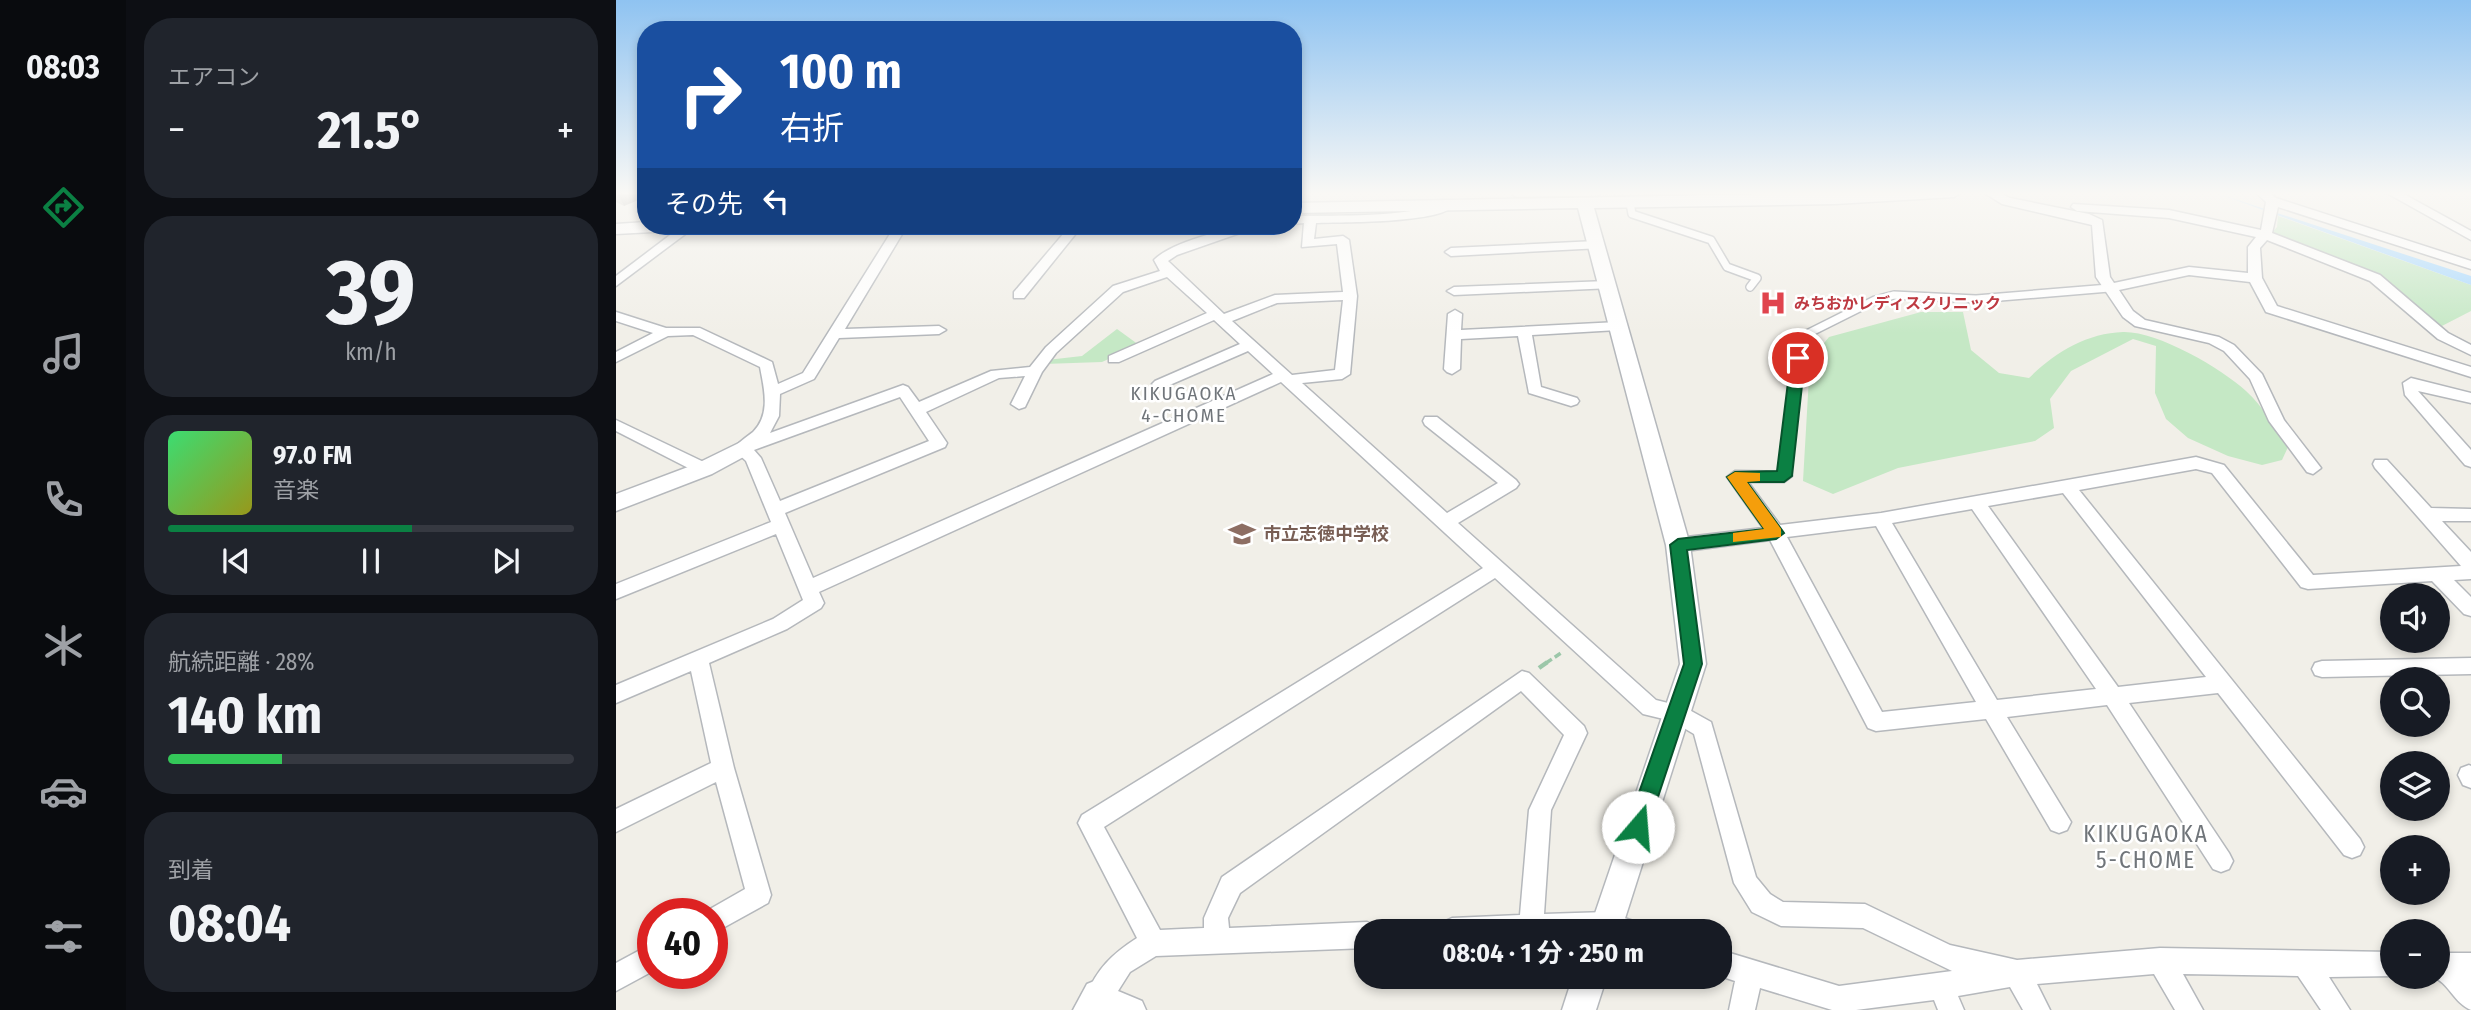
<!DOCTYPE html>
<html lang="ja">
<head>
<meta charset="utf-8">
<style>
	body { margin:0; font-family:"Fira Sans Condensed","Noto Sans JP",sans-serif; background:#20242c; color:#f1f3f6; height:100vh; display:flex; flex-direction:column; font-size:26px; white-space:nowrap }
	* { box-sizing:border-box; margin:0 }
	p { font-size:23px; color:#9ea1a6 }
	.icon { flex:none; width:38px; height:38px; fill:none; stroke:currentColor; stroke-width:2; stroke-linecap:round; stroke-linejoin:round }
	.map { position:relative; flex:1; overflow:hidden }
	.sheet { display:flex; flex-direction:column; gap:18px; padding:18px; background:#0d0f14; width:490px }
	.sheet>* { flex:none }
	.hud { position:absolute; left:21px; top:21px; width:665px; height:214px; border-radius:28px; box-shadow:0 4px 10px #0003; background:#1a4fa0; color:#fff; overflow:hidden }
	.buttons { position:absolute; left:1764px; top:583px; display:grid; gap:14px }
	.buttons a { display:grid; place-items:center; width:70px; height:70px; border-radius:50%; background:#171b24; box-shadow:0 4px 10px #0003; font-size:35px }
	.speed { position:absolute; left:21px; top:898px; display:flex; gap:14px; font-size:35px; font-weight:700; text-align:center }
	.speed>* { display:grid; place-content:center; width:91px; height:91px; border-radius:50%; background:#171b24; box-shadow:0 4px 10px #0003; line-height:1 }
	.speed .limit { border:10px solid #d22; background:#fff; color:#111 }
	.pin { position:absolute; display:grid; place-items:center; width:60px; height:60px; color:#fff; margin:-30px; border:4px solid #fff; border-radius:50%; box-shadow:0 2px 7px #0007 }
	.me { position:absolute; width:77px; margin:-38px; rotate:18deg; stroke-linejoin:round; filter:drop-shadow(0 0 5px #0008) }
	.turn { display:flex; align-items:center; gap:24px; height:147px; padding:0 28px; font-size:32px }
	.turn .icon { width:91px; height:91px; stroke-width:2.5 }
	.turn b { display:block; font-size:49px; line-height:60px }
	.then { display:flex; align-items:center; height:66px; padding:0 28px; background:#0003; gap:14px; font-size:26px }
	.big { font-size:52px; font-weight:700; line-height:1.1 }
	.sheet .widget { flex:1; display:flex; flex-direction:column; justify-content:center; gap:10px; min-width:0; padding:0 24px; border-radius:28px; background:#20242c }
	.sheet .dial { align-items:center; gap:0 }
	.dial b { font-size:91px; line-height:1 }
	.song { display:flex; align-items:center; gap:21px }
	.cover { width:84px; height:84px; border-radius:10px; background:linear-gradient(135deg,hsl(140 70% 55%),hsl(60 70% 35%)) }
	.played { height:7px; border-radius:4px; background:linear-gradient(90deg,#0b8043 60%,#363941 60%) }
	.keys { display:flex; justify-content:space-around; direction:ltr }
	.heat { display:flex; justify-content:space-between; align-items:center; font-size:38px; direction:ltr }
	.charge { height:10px; border-radius:5px; background:linear-gradient(90deg,#34c759 28%,#363941 0) }
	.trip { position:absolute; left:738px; top:919px; width:378px; height:70px; border-radius:28px; background:#171b24; box-shadow:0 4px 10px #0003; font-weight:700; line-height:70px; text-align:center }
	main { display:flex; flex:1; min-height:0 }
	.tab-bar { display:flex; flex-direction:column; width:126px; justify-content:space-around; align-items:center; background:#090b0e; color:#9ea1a6 }
	.tab-bar .icon { width:49px; height:49px }
	.tab-bar .active { color:#0b8043 }
	.tab-bar b { font-size:32px; color:#f1f3f6 }
	.map>svg:first-child { display:block }
</style>
</head>
<body>
<main>
<nav class="tab-bar">
<b>08:03</b>
<svg class="icon active" aria-label="directions" viewBox="0 0 24 24"><path d="M12 3l9 9-9 9-9-9zM9 14v-3h6M13 9l2 2-2 2"/></svg>
<svg class="icon" aria-label="music" viewBox="0 0 24 24"><path d="M9 18V5l10-2v13"/><circle cx="6" cy="18" r="3"/><circle cx="16" cy="16" r="3"/></svg>
<svg class="icon" aria-label="phone" viewBox="0 0 24 24"><path d="M5 4h4l2 5-3 2q2 4 5 5l2-3 5 2v4C11 20 4 13 5 4z"/></svg>
<svg class="icon" aria-label="climate" viewBox="0 0 24 24"><path d="M12 3v18M4 7l16 10M4 17L20 7"/></svg>
<svg class="icon" aria-label="car" viewBox="0 0 24 24"><path d="M5 17H2v-5l4-1 3-4h7l3 4 3 1v5h-3M9 17h6M6 11h13"/><circle cx="7" cy="17" r="2"/><circle cx="17" cy="17" r="2"/></svg>
<svg class="icon" aria-label="filters" viewBox="0 0 24 24"><path d="M4 7h16M4 17h16"/><circle cx="9" cy="7" r="2"/><circle cx="15" cy="17" r="2"/></svg>
</nav>
<section class="sheet">
<div class="widget"><p>エアコン</p>
<div class="heat"><a>−</a><b class="big">21.5°</b><a>+</a></div>
</div>
<div class="widget dial"><b>39</b><p>km/h</p></div>
<div class="widget">
<div class="song"><i class="cover"></i><div><b>97.0 FM</b><p>音楽</p></div></div>
<div class="played"></div>
<div class="keys"><svg class="icon" aria-label="previous" viewBox="0 0 24 24"><path d="M18 5L8 12l10 7zM5 5v14"/></svg><svg class="icon" aria-label="pause" viewBox="0 0 24 24"><path d="M8 5v14M16 5v14"/></svg><svg class="icon" aria-label="next" viewBox="0 0 24 24"><path d="M6 5l10 7-10 7zM19 5v14"/></svg></div>
</div>
<div class="widget"><p>航続距離 · 28%</p><b class="big">140 km</b><div class="charge"></div></div>
<div class="widget"><p>到着</p><b class="big">08:04</b></div>
</section>
<div class="map">
<svg width="1855" height="1010" viewBox="0 0 1855 1010">
	<rect width="100%" height="100%" fill="#f1efe8"/>
	<!-- green -->
	<g fill="#c5e8c5">
		<polygon points="1662,216 1855,285 1855,311 1822,328 1768,282 1655,234 1661,227"/>
		<path d="M1305,312H1347L1355,350L1383,373L1413,378C1438,353 1471,333 1507,332C1541,331 1605,368 1630,391C1647,406 1659,429 1672,447L1666,460L1646,465L1612,456L1572,438L1550,419L1539,393L1540,346L1517,339L1455,371L1434,399L1438,428L1419,441L1282,468L1217,494L1187,481L1194,360L1213,337Z"/>
		<polygon points="501,329 523,345 486,362 428,364 431,360 466,356"/>
	</g>
	<!-- water -->
	<polygon fill="#aadaff" points="1600,193 1855,276 1855,285"/>
	<g fill="none" stroke-linecap="round" stroke-linejoin="round">
		<defs>
			<g id="service-far1">
				<polyline points="900,193 981,192"/>
				<polyline points="1014,203 1016,214 1095,240 1111,267 1141,278 1134,287"/>
				<path d="M1177,397C1180,375 1179,351 1193,333L1259,300L1278,295L1360,299L1493,288"/>
			</g>
			<polyline id="service" points="1168,476 1178,395"/>
			<g id="minor">
				<polygon points="1367,192 1382,192 1394,198 1473,214 1486,220 1494,277 1498,283 1573,267 1632,273 1632,247 1640,237 1553,218 1461,211 1455,207 1457,204 1553,210 1645,230 1650,202 1639,192 1652,192 1660,198 1855,261 1855,269 1662,207 1656,233 1764,275 1832,333 1855,345 1855,355 1822,339 1754,281 1651,240 1644,248 1646,278 1661,306 1855,367 1855,377 1650,312 1634,282 1573,275 1503,290 1517,311 1529,320 1603,337 1618,345 1646,374 1668,420 1705,468 1697,474 1691,472 1653,421 1634,379 1608,351 1593,343 1519,326 1507,317 1480,277 1476,225 1386,204"/>
				<polygon points="1769,192 1784,192 1855,231 1855,240"/>
				<path d="M830,203L836,207C820,223 727,222 700,223L698,239L727,236L733,240L741,296L734,374L726,379L686,383L831,513L882,483L809,425L807,421L809,417H821L900,480L903,484L900,488L842,523L1040,700L1068,707L1095,722L1140,877L1154,894L1167,902L1249,904L1334,945L1401,960L1544,948L1776,952V976H1779L1713,977L1734,1010H1705L1682,976L1567,974L1587,1010H1559L1538,974L1421,984L1434,1010H1407L1394,987L1342,996L1348,1010H1322L1318,1000L1240,1010H1216L1144,988L1139,1010H1113L1119,981L1104,976V950L1223,986L1336,971L1247,928L1165,926L1136,912L1118,883L1078,734L1056,721L1027,714L879,578L488,827L544,930L588,928V918L606,877L906,671L913,673L968,726L971,733L935,810L928,914L991,912L1020,922L1024,931H823L827,922L836,918L904,915L913,810L948,735L905,691L624,893L612,918L613,928L751,922L760,926L762,931H751V948L540,956L514,972L502,991L526,1001L530,1010H485L474,1005L470,996C481,969 496,954 521,938L462,823L466,815L867,568L665,382L203,592L208,603L205,608L171,629L93,663L118,768L155,895L152,903L96,934V914L87,913L129,889L100,782L0,832V809L95,763L75,671L0,703V685L157,619L187,600L160,534L0,599V584L155,522L130,461L117,449C123,442 129,438 137,432C155,414 148,389 144,367L77,335L52,336L0,362V352L37,333L0,321V312L50,328H84L156,362L162,384L187,373L279,226H291L229,329L323,326L330,330L323,334L223,338L198,379L164,394L163,416L154,433L287,385L292,387L303,402L375,371L414,367L430,347L497,286L544,271L538,260C555,242 619,225 644,226L561,255L552,261L608,314L659,295L727,292L721,244L686,247L688,223L677,224V216C726,215 783,218 830,203ZM551,277L591,313L493,356V362H503L598,320L624,344L539,381L536,384L539,387H549L632,351L657,374L197,578L169,513L329,447L331,443L310,412L383,378L409,376L395,404L403,409L409,407L426,372L440,353L507,292ZM727,300L719,370L676,375L616,321L661,303ZM284,397L313,441L164,501L145,458L138,450Z"/>
				<polygon points="66,226 80,226 0,286 0,276"/>
				<polygon points="454,226 466,226 408,298 398,298 398,292"/>
				<polygon points="980,241 985,242 985,248 835,256 829,252 835,248"/>
				<polygon points="991,281 996,282 996,288 838,295 831,291 838,287"/>
				<polygon points="839,310 846,314 845,330 1002,322 1009,326 1002,330 916,335 925,387 961,398 963,401 961,404 955,406 913,393 902,336 845,339 844,369 836,374 831,372 828,369 832,314"/>
				<polygon points="1795,378 1855,393 1855,403 1802,391 1855,450 1855,467 1849,465 1789,395 1787,383"/>
				<polygon points="0,420 94,465 96,469 88,475 82,473 0,431"/>
				<path d="M1580,457L1608,465L1697,575L1845,566L1759,468L1757,464L1759,460H1771L1815,508L1855,509V521H1826L1855,552V579L1838,580L1855,597V616L1848,614L1816,581L1692,589L1685,587L1596,473L1580,469L1463,490L1744,839L1748,847L1744,855L1736,858L1728,855L1602,693L1513,703L1613,853L1617,861L1613,869L1605,872L1597,869L1491,705L1391,717L1455,822L1451,830L1443,833L1435,830L1370,719L1260,731L1252,728L1154,540L1062,552L1056,550L1053,545L1056,540L1062,538L1147,528L1111,477L1119,471L1174,472L1176,476L1168,482H1132L1164,525L1265,513ZM1447,493L1590,677L1502,687L1372,506ZM1356,509L1480,689L1381,700L1276,523ZM1260,526L1360,702L1266,712L1171,537Z"/>
				<polygon points="1855,658 1855,674 1706,677 1699,675 1696,669 1699,663 1706,661"/>
				<polygon points="1853,765 1855,766 1855,788 1847,785 1842,775 1845,768"/>
				<polygon points="37,943 37,971 0,991 0,963"/>
				<path d="M1822,953H1855V1010C1838,1003 1833,983 1816,976H1822Z"/>
			</g>
			<g id="tertiary">
				<polygon points="1260,192 1346,192 1338,197 1219,204 978,208 1074,545 1090,664 1005,931 973,931 1064,664 1050,545 962,208 677,213 677,203"/>
				<polygon points="30,222 30,226 63,226 55,231 0,234 0,224"/>
				<polygon points="125,442 133,444 136,449 133,454 96,474 0,511 0,494 80,464"/>
				<polygon points="957,976 991,976 980,1010 946,1010"/>
				<polygon points="483,979 495,984 500,996 494,1010 457,1010 471,984"/>
			</g>
		</defs>
		<!-- service-far1 casing -->
		<use href="#service-far1" stroke="#b5b8bc" stroke-width="10"/>
		<!-- service casing -->
		<use href="#service" stroke="#b5b8bc" stroke-width="12"/>
		<!-- minor casing -->
		<use href="#minor" stroke="#b5b8bc" stroke-width="3"/>
		<!-- tertiary casing -->
		<use href="#tertiary" stroke="#b5b8bc" stroke-width="3"/>
		<!-- path-far1 -->
		<polyline stroke="#9cc7a9" stroke-width="3.5" stroke-dasharray="7 3.5" stroke-linecap="butt" points="930,663 945,653"/>
		<!-- path -->
		<polyline stroke="#9cc7a9" stroke-width="4.5" stroke-dasharray="10 4.5" stroke-linecap="butt" points="923,668 933,661"/>
		<!-- service-far1 -->
		<use href="#service-far1" stroke="#fff" stroke-width="7"/>
		<!-- service -->
		<use href="#service" stroke="#fff" stroke-width="9"/>
		<!-- minor -->
		<use href="#minor" fill="#fff" fill-rule="evenodd"/>
		<!-- tertiary -->
		<use href="#tertiary" fill="#fff" fill-rule="evenodd"/>
	</g>
	<!-- wall -->
	<polygon fill="#afaea9" points="0,192 8,206 0,202"/>
	<!-- shaded-wall -->
	<polygon fill="#8f8d8a" points="0,192 30,192 30,197 8,206"/>
	<!-- sky -->
	<linearGradient id="sky" x2="0" y2="1"><stop stop-color="#8fc3f1"/><stop offset="0.58" stop-color="#f9f8f5"/><stop offset="1" stop-color="#f9f8f5" stop-opacity="0"/></linearGradient>
	<rect width="1855" height="333" fill="url(#sky)"/>
	<!-- route -->
	<polygon fill="#0b8043" stroke="#07532c" stroke-width="2" points="1182,354 1189,358 1176,476 1168,482 1131,482 1168,533 1160,539 1071,550 1086,664 1032,827 1029,834 1022,837 1014,834 1011,827 1068,664 1054,545 1062,539 1148,529 1111,477 1119,472 1161,471 1175,358"/>
	<!-- slow -->
	<polygon fill="#f59e0b" points="1119,472 1144,473 1144,481 1131,482 1165,529 1165,537 1117,542 1117,533 1148,529 1111,477"/>
	<!-- icons -->
	<defs>
		<symbol id="hospital-bare" viewBox="-9 -9 18 18"><path d="M-5-5h3v3.5h4V-5h3V5h-3V1.5h-4V5h-3Z" fill="#e0444e" stroke="#fff" stroke-width="2.5" paint-order="stroke"/></symbol>
		<symbol id="school-bare" viewBox="-9 -9 18 18"><path d="M0-5L7-2L0 1L-7-2ZM-4 1L0 2.5L4 1V4Q0 6-4 4Z" fill="#8d6e63" stroke="#fff" stroke-width="2.5" paint-order="stroke"/></symbol>
	</defs>
	<g fill-rule="evenodd">
		<use href="#hospital-bare" x="1138" y="284" width="38" height="38"/>
		<use href="#school-bare" x="607" y="515" width="38" height="38"/>
	</g>
	<g text-anchor="middle" stroke-width="5" stroke-linejoin="round" paint-order="stroke">
		<!-- far-health labels -->
		<g font-size="16" font-weight="bold" fill="#be3a42" stroke="#fff" text-anchor="start">
			<text x="1178" y="309">みちおかレディスクリニック</text>
		</g>
		<!-- education labels -->
		<g font-size="18" font-weight="bold" fill="#785e54" stroke="#fff" text-anchor="start">
			<text x="647" y="540">市立志徳中学校</text>
		</g>
		<!-- neighbourhood labels -->
		<g font-size="19" letter-spacing="2" fill="#70757a" stroke="#fff">
			<text x="568" y="400">KIKUGAOKA<tspan x="568" dy="22">4-CHOME</tspan></text>
		</g>
		<!-- near-neighbourhood labels -->
		<g font-size="23" letter-spacing="2" fill="#70757a" stroke="#fff">
			<text x="1530" y="842">KIKUGAOKA<tspan x="1530" dy="26">5-CHOME</tspan></text>
		</g>
	</g>
</svg>
<div class="buttons">
<a><svg class="icon" aria-label="sound" viewBox="0 0 24 24"><path d="M4 9h4l5-4v14l-5-4H4zM17 9q2 3 0 6"/></svg></a>
<a><svg class="icon" aria-label="search" viewBox="0 0 24 24"><circle cx="10" cy="10" r="6"/><path d="M15 15l6 6"/></svg></a>
<a><svg class="icon" aria-label="layers" viewBox="0 0 24 24"><path d="M12 4l9 5-9 5-9-5zM3 14l9 5 9-5"/></svg></a>
<a>+</a>
<a>−</a>
</div>
<div class="speed"><div class="limit">40</div></div>
<div class="pin" style="left:1182px;top:358px;background:#d93025"><svg class="icon" aria-label="arrive" viewBox="0 0 24 24"><path d="M6 21V4h12l-3 4 3 4H6"/></svg></div>
<svg class="me" style="left:1022px;top:827px" viewBox="-20 -20 40 40"><circle r="19" fill="#fff"/><path d="M0-13L10 11 0 6-10 11z" fill="#0b8043"/></svg>
<div class="trip">08:04 · 1 分 · 250 m</div>
<div class="hud">
<div class="turn"><svg class="icon" aria-label="right" viewBox="0 0 24 24"><path d="M7 20v-9h11M14 6l5 5-5 5"/></svg><div><b>100 m</b>右折</div></div>
<div class="then">その先<svg class="icon" aria-label="left" viewBox="0 0 24 24"><path d="M17 20v-9H6M10 6l-5 5 5 5"/></svg></div>
</div>
</div>
</main>
</body>
</html>
